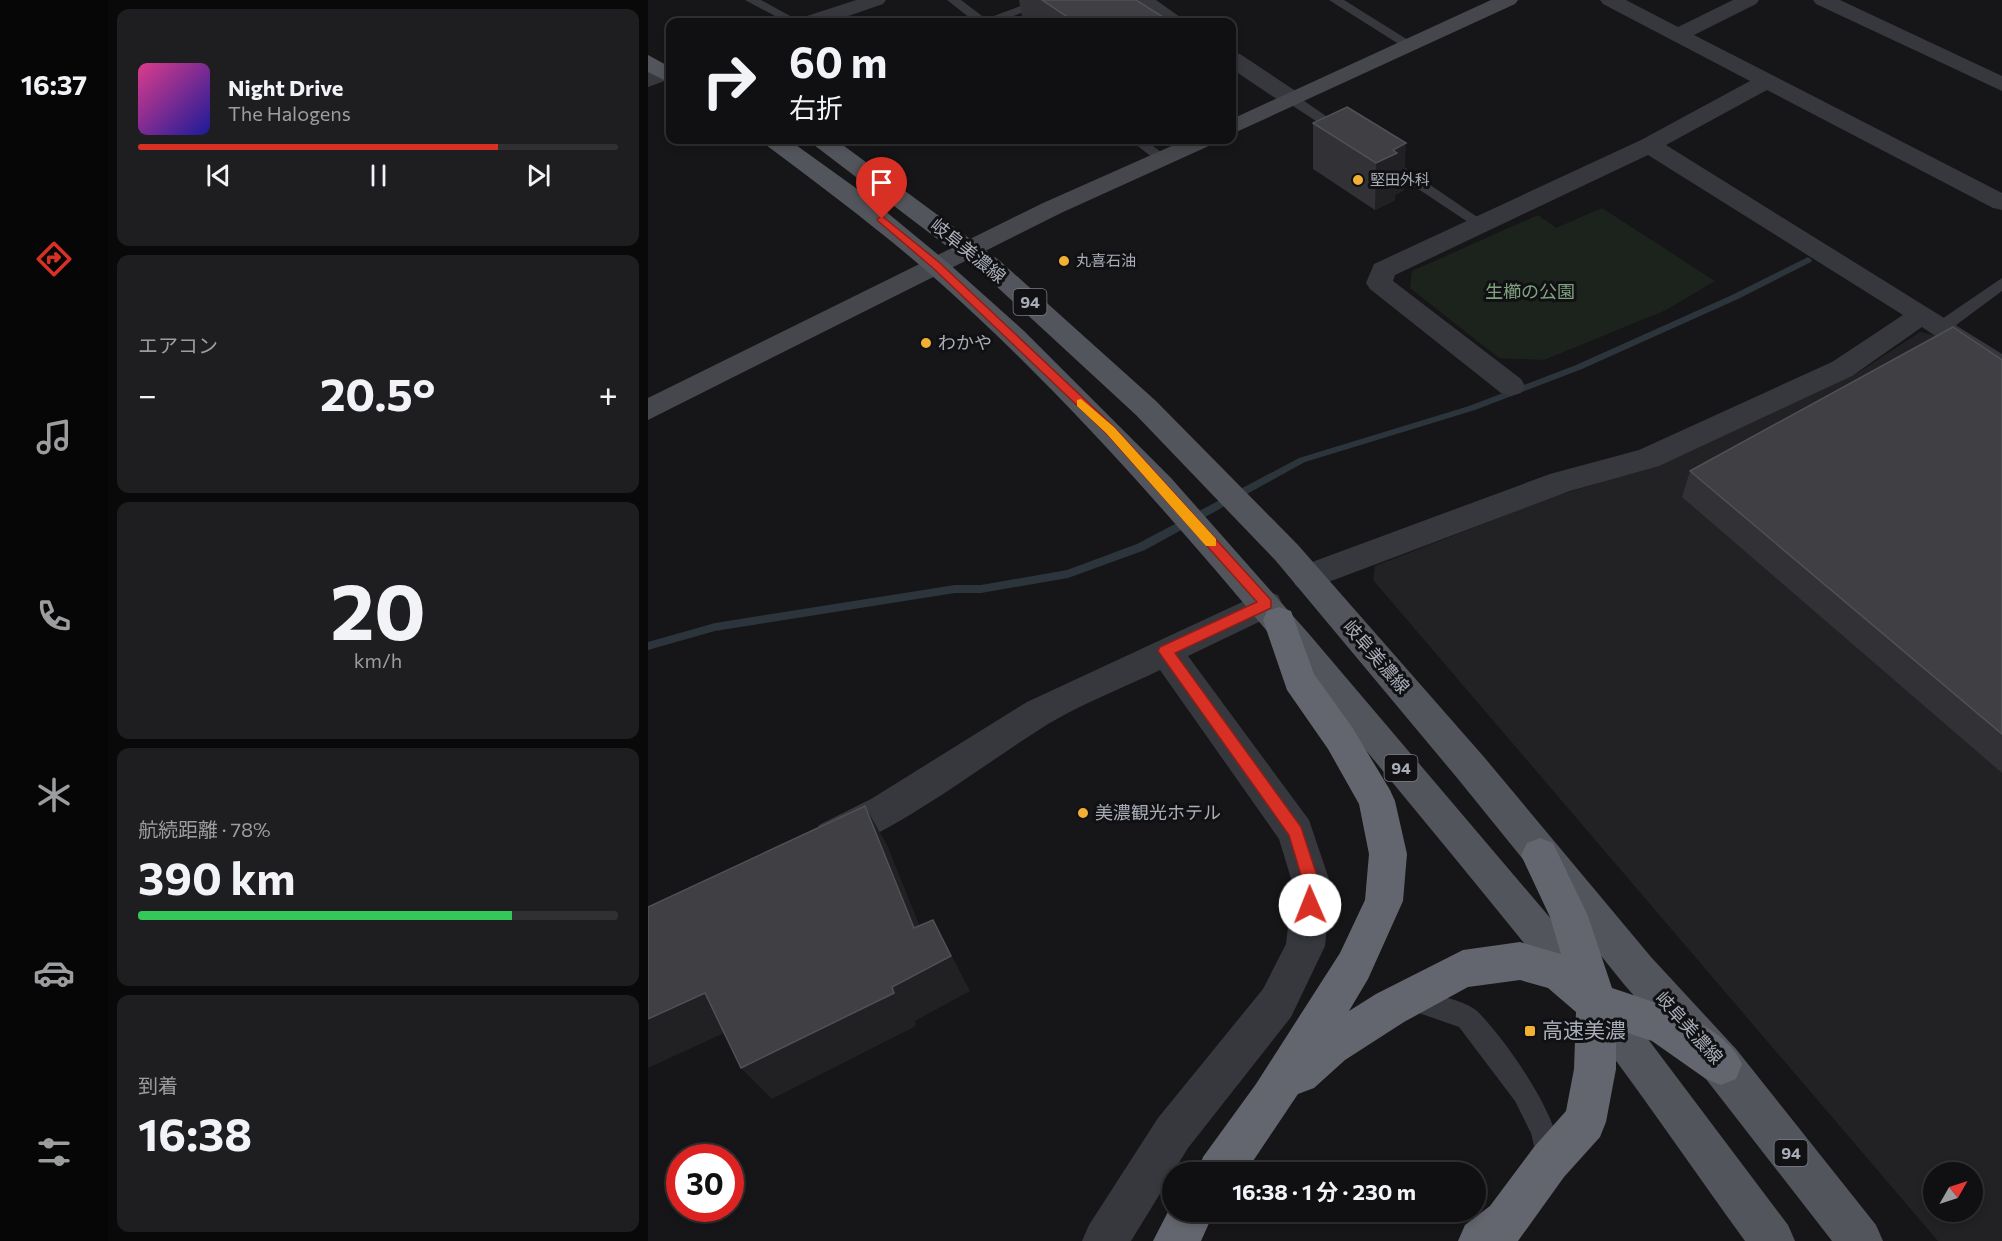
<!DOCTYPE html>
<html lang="ja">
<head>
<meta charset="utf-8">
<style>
	body { margin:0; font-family:Commissioner,"Noto Sans JP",sans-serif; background:#1e1e20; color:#f1f3f6; height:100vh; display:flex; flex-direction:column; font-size:22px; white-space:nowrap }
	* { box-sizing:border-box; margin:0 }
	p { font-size:20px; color:#9c9d9f }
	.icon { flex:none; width:33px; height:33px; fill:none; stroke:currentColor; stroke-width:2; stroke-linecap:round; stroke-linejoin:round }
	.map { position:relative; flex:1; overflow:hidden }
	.side { display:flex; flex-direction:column; gap:9px; padding:9px; background:#09090a; width:540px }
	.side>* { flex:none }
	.hud { position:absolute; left:18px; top:18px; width:570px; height:126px; border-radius:12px; box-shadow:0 3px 9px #0003,0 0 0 2px #303032; background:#101012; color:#f1f3f6; overflow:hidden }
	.needle { width:39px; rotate:51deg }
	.tools { position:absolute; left:1275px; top:1162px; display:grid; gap:12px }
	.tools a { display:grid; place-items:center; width:60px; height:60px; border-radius:50%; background:#101012; box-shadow:0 3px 9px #0003,0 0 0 2px #303032; font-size:30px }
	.speed { position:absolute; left:18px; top:1144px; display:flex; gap:12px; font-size:30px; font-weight:700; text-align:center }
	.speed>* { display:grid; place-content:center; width:78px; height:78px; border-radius:50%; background:#101012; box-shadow:0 3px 9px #0003,0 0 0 2px #303032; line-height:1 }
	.speed .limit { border:9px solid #d22; background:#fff; color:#111 }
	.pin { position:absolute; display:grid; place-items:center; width:51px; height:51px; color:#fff; margin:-62px -26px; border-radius:50% 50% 50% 0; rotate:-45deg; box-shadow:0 0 6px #0007 }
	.pin .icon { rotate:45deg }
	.me { position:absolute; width:66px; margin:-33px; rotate:359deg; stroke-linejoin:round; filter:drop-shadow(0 0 4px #0008) }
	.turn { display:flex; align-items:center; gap:21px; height:126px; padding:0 24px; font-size:27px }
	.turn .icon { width:78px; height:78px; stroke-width:2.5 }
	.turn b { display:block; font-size:42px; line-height:51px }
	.big { font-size:45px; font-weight:700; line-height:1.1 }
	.side .tile { flex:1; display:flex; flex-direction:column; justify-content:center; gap:9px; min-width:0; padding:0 21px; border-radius:12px; background:#1e1e20 }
	.side .dial { align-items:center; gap:0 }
	.dial b { font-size:78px; line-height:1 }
	.song { display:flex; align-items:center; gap:18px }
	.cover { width:72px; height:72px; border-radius:9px; background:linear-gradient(135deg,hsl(330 70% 55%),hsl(240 70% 35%)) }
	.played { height:6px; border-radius:3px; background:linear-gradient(90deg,#d93025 75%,#303032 75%) }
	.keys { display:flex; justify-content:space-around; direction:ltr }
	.heat { display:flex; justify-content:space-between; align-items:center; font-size:33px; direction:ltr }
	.charge { height:9px; border-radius:4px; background:linear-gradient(90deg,#34c759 78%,#303032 0) }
	.trip { position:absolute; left:514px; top:1162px; width:324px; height:60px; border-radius:30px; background:#101012; box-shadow:0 3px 9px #0003,0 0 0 2px #303032; font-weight:700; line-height:60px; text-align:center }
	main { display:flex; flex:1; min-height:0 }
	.dock { display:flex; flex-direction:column; width:108px; justify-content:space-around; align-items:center; background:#060607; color:#9c9d9f }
	.dock .icon { width:42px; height:42px }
	.dock .on { color:#d93025 }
	.dock b { font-size:27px; color:#f1f3f6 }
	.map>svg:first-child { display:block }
</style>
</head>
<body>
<main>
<nav class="dock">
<b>16:37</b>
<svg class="icon on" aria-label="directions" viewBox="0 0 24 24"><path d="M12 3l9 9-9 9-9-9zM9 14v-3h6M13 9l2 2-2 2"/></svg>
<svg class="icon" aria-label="music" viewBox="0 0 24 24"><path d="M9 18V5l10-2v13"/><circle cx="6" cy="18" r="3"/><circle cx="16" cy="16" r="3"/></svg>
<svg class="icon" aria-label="phone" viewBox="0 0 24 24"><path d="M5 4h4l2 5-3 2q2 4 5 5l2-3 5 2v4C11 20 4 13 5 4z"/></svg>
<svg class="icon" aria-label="climate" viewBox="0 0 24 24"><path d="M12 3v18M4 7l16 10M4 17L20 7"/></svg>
<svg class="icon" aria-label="car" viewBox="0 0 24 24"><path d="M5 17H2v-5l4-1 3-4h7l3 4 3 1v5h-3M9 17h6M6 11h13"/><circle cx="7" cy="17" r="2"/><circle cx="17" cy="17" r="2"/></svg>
<svg class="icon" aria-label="filters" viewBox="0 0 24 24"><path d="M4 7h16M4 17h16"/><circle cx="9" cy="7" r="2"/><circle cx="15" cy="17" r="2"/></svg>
</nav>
<section class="side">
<div class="tile">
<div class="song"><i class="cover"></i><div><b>Night Drive</b><p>The Halogens</p></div></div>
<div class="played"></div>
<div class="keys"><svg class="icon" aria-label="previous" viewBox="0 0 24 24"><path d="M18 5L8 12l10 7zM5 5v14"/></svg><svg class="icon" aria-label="pause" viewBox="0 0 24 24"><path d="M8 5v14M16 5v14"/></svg><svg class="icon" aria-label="next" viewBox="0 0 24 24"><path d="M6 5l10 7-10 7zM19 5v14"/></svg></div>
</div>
<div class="tile"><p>エアコン</p>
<div class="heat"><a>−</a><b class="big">20.5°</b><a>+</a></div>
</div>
<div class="tile dial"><b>20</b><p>km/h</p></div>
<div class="tile"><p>航続距離 · 78%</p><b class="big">390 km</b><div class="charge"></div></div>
<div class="tile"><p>到着</p><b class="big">16:38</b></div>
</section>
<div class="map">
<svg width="1354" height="1241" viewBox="0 0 1354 1241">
	<rect width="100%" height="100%" fill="#161618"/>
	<!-- built -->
	<path fill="#222225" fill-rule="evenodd" d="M1272,332L1293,337L1354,379V1241H1290L725,580L727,566L902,498L999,468L1211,372ZM1286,1173H1324V1212H1286Z"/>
	<!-- green -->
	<polygon fill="#1c231d" points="954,208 1067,281 1018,310 896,360 851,358 762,288 764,271 890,215 908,228"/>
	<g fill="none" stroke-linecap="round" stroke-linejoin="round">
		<!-- stream -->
		<polygon fill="#2c353c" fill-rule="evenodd" points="1160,257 1164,260 1163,262 1090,299 934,369 827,410 657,462 497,550 420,578 333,593 307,593 67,631 0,650 0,642 67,623 307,585 333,585 419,570 489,544 651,458 821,406 928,365 1084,295"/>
		<!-- lane -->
		<g fill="#37383d" fill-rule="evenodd">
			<polygon points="97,0 113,0 153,22 138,22"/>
			<polygon points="299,0 313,0 338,19 389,0 407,0 350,22 327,22"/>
			<polygon points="681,0 696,0 768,45 767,48 757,48"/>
			<polygon points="644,95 649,96 701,132 694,136 689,135 639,102 639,96"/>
			<polygon points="482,140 497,140 521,158 519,161 509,161"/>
			<polygon points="736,156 741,157 841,225 834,229 829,228 731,163 729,160"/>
			<polygon points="1354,278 1354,291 1300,331 1288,331 1286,327 1288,323"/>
			<path d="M759,986C776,992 817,1000 829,1011C856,1037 926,1134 910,1171L901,1175L892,1171L883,1133L867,1101L811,1027L751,1006L747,998L751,990Z"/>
		</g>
		<!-- street -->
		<g fill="#37383d" fill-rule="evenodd">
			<polygon points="208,0 238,0 235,4 183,22 153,22 156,17"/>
			<polygon points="484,0 508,0 539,22 514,22"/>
			<polygon points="952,0 978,0 1030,27 1085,0 1111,0 1108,4 1046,35 1354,193 1354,210 1345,208 1119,90 1018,145 1354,354 1354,376 1344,374 1274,327 1204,376 1011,466 922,491 670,586 659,589 648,586 643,577 648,568 902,474 991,450 1184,362 1255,315 1000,155 747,275 745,281 873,379 877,386 873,393 863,396 853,393 722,289 718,283 726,264 993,140 1102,81 955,4"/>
			<polygon points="1165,0 1192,0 1354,76 1354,91 1168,4"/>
			<polygon points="584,52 592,54 652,94 655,99 652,104 636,104 584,69"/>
			<polygon points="22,65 22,79 0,87 0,72"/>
			<path d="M618,591L630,595L634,604L630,613L540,656L661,820L683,885L677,946L643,1017L540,1148L483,1241H434L441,1225L510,1118L615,989L638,944L645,885L631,839L512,670C475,688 435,703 400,724C333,766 258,826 184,854L171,849L165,837L171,825L223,799L379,702Z"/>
		</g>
		<!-- secondary -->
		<g fill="#45474d" fill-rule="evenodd">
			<polygon points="843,0 870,0 867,4 584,134 584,119"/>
			<polygon points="537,140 567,140 563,145 413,213 0,420 0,398 395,203"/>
		</g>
		<!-- primary -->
		<g fill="#53555c" fill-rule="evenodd">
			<polygon points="0,55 22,67 22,83 0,72"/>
			<path d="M115,140H141L219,196L299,262L376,331L523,478L661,634L960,986L1140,1225L1147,1241H1097C1049,1175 1003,1107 954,1042C874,938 790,838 707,737C573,575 439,412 281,273C229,228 173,186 118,145Z"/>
			<polygon points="163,140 188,140 352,261 508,401 650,545 836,757 1003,957 1088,1049 1228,1225 1235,1241 1184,1241 1058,1079 975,983 810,779 628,561 488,415 334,273 166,145"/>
		</g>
		<!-- highway -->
		<g fill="#63666e" fill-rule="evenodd">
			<path d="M631,607L643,611L666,674L704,727L742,790L747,801L759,854L755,901L720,979L701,1011L728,994L815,950L872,942L913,954L902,917L873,855L879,843L892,838L905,843L940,916L964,988C1003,1001 1077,1023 1094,1064L1088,1079L1073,1085L1058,1079L1004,1041L968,1029V1069L958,1122L952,1137L916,1177L870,1241H810L817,1225L842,1206L886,1147L918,1111L926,1069L928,1012L900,988L872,980L820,987L756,1022L697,1060L666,1088L650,1094L597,1173H549L555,1157L608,1084L692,953L717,900L721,854L711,804L680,749L639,690L615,620L619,611Z"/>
			<polygon points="525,1202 525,1212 566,1212 553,1241 505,1241"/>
		</g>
	</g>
	<!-- wall -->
	<g fill="#323236">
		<polygon points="371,0 488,0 523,22 375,22"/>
		<polygon points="699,107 756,190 747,195 747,200 727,210 665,169 665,123"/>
		<polygon points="1354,360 1354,773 1034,497 1042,471"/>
	</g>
	<!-- shaded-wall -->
	<g fill="#212124">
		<polygon points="758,143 756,190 747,195 747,200 727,210 728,163 745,150"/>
		<polygon points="217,806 239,845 287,964 266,928"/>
		<polygon points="285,920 322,991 267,1021 268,1026 124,1099 93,1068 244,987"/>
		<polygon points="57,993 89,1027 0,1068 0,1019"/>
	</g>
	<!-- building -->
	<g fill="#3f3f44" stroke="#4f5156" stroke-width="1.5">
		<polygon points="394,0 488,0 523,22 427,22"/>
		<polygon points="699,107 758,143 745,150 749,153 728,163 665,123"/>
		<polygon points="1305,327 1354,360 1354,734 1042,471"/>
		<polygon points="217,806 266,928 285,920 303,956 244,987 246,993 93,1068 57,993 0,1019 0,907"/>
	</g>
	<!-- route -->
	<polygon fill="#d93025" stroke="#8d1f18" stroke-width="1.5" points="234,216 292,263 466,427 623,600 623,608 527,653 653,827 672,885 667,910 662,912 656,910 654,905 656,885 641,835 510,651 512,647 609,602 458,433 285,268 230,221 229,219"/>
	<!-- slow -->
	<polygon fill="#f59e0b" points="433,399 466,427 568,539 568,546 558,546 458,433 429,406 429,400"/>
	<!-- markers -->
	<g fill="#f2b134" stroke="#111113" stroke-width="2">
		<circle cx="710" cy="180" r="6"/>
		<circle cx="416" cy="261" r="6"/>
		<circle cx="278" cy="343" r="6"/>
		<circle cx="435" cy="813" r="6"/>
		<rect x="876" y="1025" width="12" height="12" rx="3"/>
	</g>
	<g text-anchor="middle" stroke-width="6" stroke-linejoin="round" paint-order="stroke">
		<!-- far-poi labels -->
		<g font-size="15" fill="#a8adb8" stroke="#111113" text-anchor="start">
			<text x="722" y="185">堅田外科</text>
			<text x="428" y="266">丸喜石油</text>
		</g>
		<!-- shield labels -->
		<g fill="#111113" stroke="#7b7e86" stroke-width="1.5">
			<rect x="365.5" y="289" width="33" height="26" rx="4.5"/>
			<rect x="736.5" y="755" width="33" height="26" rx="4.5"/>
			<rect x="1126.5" y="1140" width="33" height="26" rx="4.5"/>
		</g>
		<g font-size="16" font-weight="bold" fill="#a8adb8">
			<text x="382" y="308">94</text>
			<text x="753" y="774">94</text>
			<text x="1143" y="1159">94</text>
		</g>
		<!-- street labels -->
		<g font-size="18" fill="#a8adb8" stroke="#111113">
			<text transform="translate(320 251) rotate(39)" y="6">岐阜美濃線</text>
			<text transform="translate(728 657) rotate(49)" y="6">岐阜美濃線</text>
			<text transform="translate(1041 1028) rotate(48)" y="6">岐阜美濃線</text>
		</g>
		<!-- park labels -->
		<g font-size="18" fill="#7fa381" stroke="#111113">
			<text x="882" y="298">生櫛の公園</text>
		</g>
		<!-- poi labels -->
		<g font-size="18" fill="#a8adb8" stroke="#111113" text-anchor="start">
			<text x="290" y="349">わかや</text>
			<text x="447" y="819">美濃観光ホテル</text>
		</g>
		<!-- near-poi labels -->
		<g font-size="21" fill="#a8adb8" stroke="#111113" text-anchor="start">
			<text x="894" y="1038">高速美濃</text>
		</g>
	</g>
</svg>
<div class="tools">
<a><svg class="needle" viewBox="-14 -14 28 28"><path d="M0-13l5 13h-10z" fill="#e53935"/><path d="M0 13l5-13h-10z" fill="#9c9d9f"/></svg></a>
</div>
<div class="speed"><div class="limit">30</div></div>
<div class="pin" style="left:234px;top:219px;background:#d93025"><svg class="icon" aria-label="arrive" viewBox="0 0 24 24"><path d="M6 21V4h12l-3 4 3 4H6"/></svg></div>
<svg class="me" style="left:662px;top:905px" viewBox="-20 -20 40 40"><circle r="19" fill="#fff"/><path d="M0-13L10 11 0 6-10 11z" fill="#d93025"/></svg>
<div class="trip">16:38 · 1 分 · 230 m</div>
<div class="hud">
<div class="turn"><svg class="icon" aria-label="right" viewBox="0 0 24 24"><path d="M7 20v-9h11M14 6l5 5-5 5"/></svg><div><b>60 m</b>右折</div></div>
</div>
</div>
</main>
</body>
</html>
